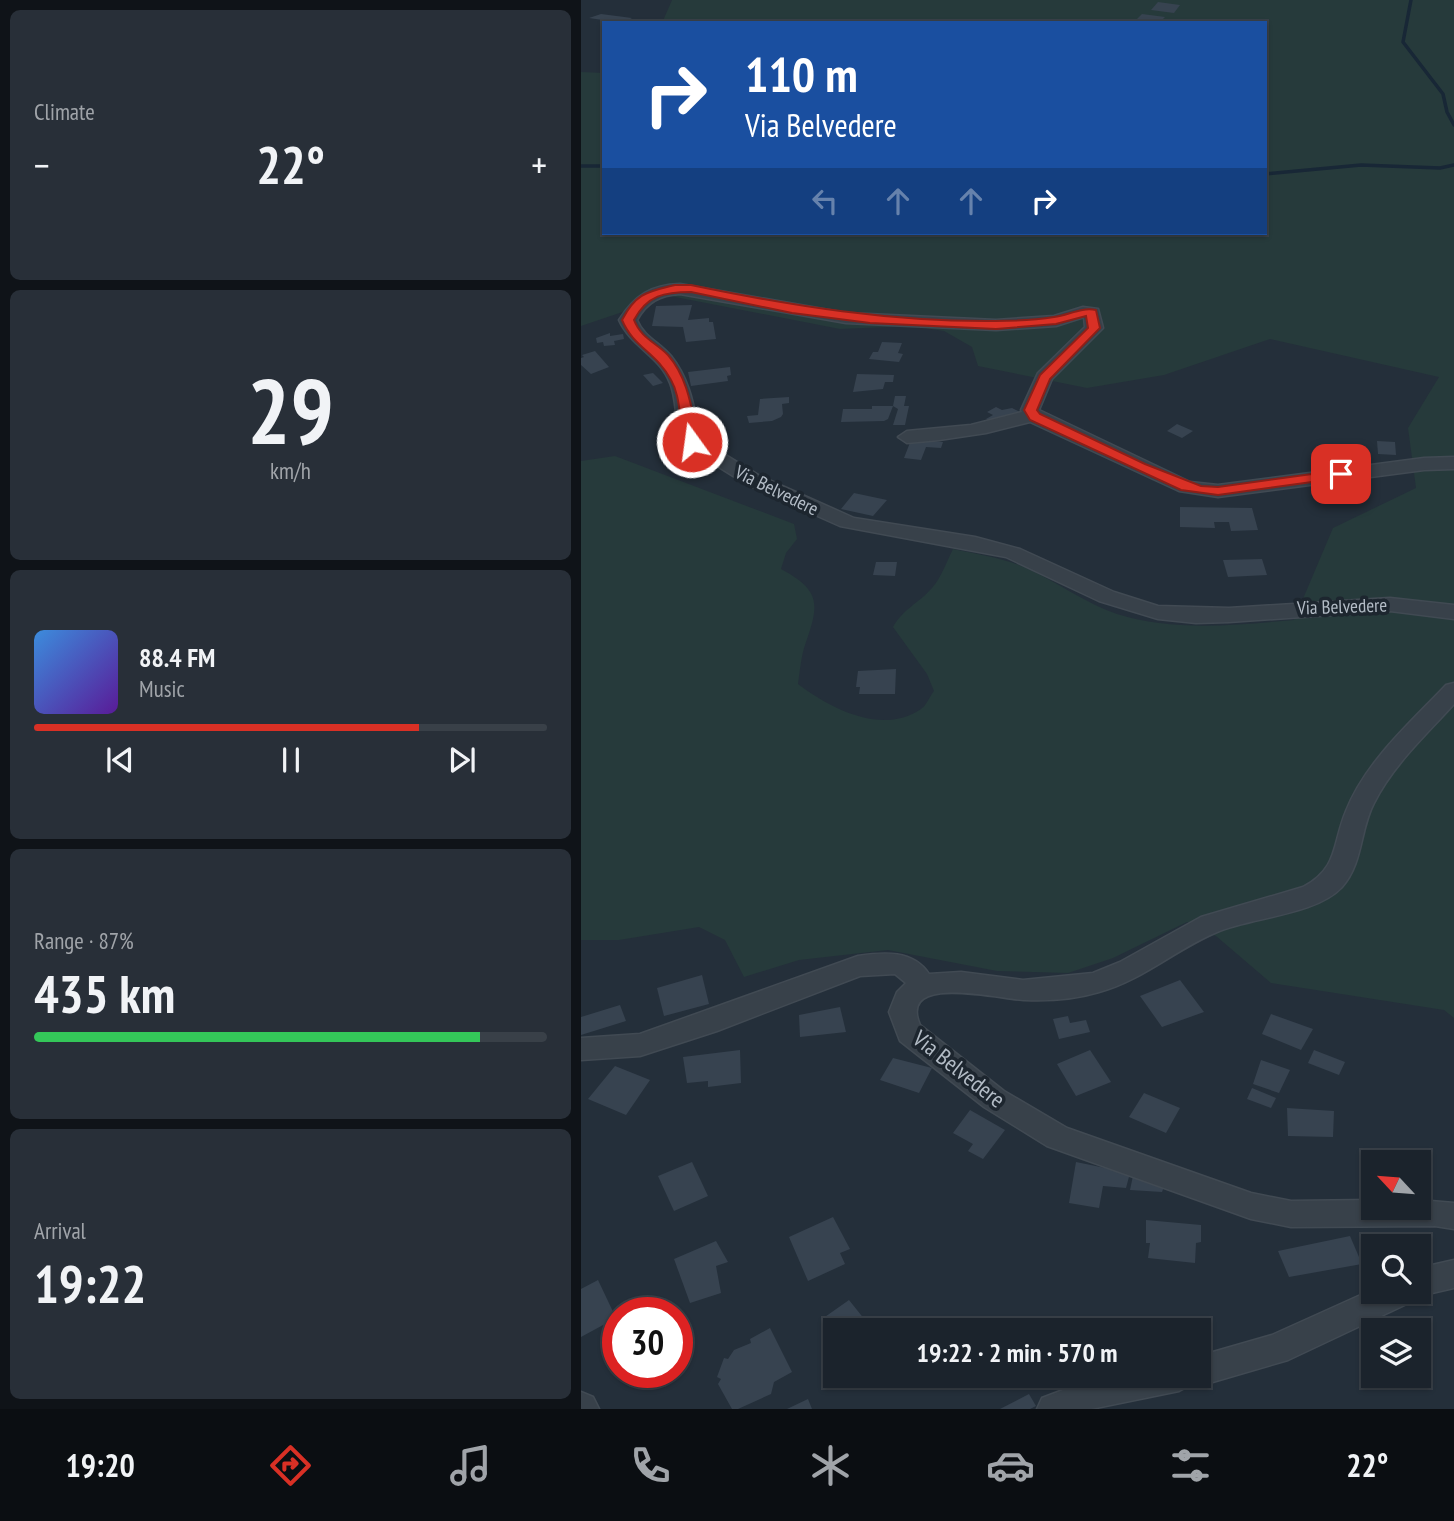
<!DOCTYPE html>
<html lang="en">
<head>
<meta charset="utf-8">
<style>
	body { margin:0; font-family:"PT Sans Narrow",sans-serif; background:#282f38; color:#f1f3f6; height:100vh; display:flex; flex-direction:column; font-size:26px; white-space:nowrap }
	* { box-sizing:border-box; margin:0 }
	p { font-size:23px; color:#a0a4a9 }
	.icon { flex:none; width:38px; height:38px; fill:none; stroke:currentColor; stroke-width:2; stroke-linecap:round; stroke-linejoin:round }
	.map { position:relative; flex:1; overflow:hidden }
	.details { display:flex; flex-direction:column; gap:10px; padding:10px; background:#0f1318; width:581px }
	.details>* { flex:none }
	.guide { position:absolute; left:21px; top:21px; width:665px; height:214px; border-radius:0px; box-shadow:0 2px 5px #0004,0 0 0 2px #394048; background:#1a4fa0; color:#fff; overflow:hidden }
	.needle { width:46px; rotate:296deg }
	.controls { position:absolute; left:780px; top:1150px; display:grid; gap:14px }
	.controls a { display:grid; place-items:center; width:70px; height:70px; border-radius:0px; background:#1b232c; box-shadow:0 2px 5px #0004,0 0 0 2px #394048; font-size:35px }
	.speed { position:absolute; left:21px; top:1297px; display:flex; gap:14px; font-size:35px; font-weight:700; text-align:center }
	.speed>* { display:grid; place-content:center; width:91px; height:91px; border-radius:50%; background:#1b232c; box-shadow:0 2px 5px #0004,0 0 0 2px #394048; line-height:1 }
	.speed .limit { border:10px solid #d22; background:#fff; color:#111 }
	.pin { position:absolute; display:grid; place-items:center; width:60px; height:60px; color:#fff; margin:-30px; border-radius:14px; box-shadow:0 4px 10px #0006 }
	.me { position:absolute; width:77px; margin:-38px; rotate:346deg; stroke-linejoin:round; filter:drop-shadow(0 0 5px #0008) }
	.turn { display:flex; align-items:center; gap:24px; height:147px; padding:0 28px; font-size:32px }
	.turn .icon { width:91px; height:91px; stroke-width:2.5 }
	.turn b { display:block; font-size:49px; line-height:60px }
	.lanes { display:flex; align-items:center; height:66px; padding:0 28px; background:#0003; justify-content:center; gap:35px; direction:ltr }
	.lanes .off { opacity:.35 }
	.big { font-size:52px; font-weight:600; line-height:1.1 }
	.details .card { flex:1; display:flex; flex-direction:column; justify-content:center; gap:10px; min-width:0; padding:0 24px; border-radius:10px; background:#282f38 }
	.details .dial { align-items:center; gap:0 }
	.dial b { font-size:91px; line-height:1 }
	.song { display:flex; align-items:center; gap:21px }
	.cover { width:84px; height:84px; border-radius:10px; background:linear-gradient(135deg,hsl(210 70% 55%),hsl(270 70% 35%)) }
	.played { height:7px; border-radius:4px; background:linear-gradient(90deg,#d93025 75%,#394048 75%) }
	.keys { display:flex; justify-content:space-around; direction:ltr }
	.heat { display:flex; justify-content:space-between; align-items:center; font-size:38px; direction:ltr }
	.charge { height:10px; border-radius:5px; background:linear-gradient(90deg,#34c759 87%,#394048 0) }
	.trip { position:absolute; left:242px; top:1318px; width:388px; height:70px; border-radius:0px; background:#1b232c; box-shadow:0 2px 5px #0004,0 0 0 2px #394048; font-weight:600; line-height:70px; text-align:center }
	.dock { display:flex; height:112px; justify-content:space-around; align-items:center; background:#0b0e12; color:#a0a4a9 }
	.dock .icon { width:49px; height:49px }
	.dock .on { color:#d93025 }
	.dock b { font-size:32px; color:#f1f3f6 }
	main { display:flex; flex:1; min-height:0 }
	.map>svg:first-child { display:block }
</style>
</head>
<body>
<main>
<section class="details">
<div class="card"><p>Climate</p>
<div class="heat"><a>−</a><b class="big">22°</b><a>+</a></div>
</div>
<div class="card dial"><b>29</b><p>km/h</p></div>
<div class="card">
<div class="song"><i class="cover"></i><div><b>88.4 FM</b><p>Music</p></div></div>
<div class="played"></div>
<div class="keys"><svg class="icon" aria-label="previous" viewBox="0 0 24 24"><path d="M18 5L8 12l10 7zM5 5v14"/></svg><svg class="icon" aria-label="pause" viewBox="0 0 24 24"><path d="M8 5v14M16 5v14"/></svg><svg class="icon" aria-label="next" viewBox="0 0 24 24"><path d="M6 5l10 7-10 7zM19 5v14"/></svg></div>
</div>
<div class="card"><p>Range · 87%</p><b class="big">435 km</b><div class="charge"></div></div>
<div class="card"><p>Arrival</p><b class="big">19:22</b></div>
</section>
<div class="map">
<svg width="873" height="1409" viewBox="0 0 873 1409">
	<rect width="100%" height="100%" fill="#242f3a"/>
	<!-- green -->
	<path fill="#263a3b" d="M91,0H873V1018L863,1010L690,983L635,936L606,922L532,958L487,973L416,971L307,950L218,960L163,977L144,940L118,927L38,940H0V461L34,456L213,524L216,539L205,553L200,569C241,591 238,605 224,645C220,657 219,671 217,684C249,708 301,736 340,709C345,706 349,696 353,691L346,674L312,627C323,608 337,604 351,588C360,578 366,561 372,549C396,554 422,558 445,568C476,582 504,603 536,614C592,632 655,625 713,620L752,528L835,488L827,428L858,377L689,339L583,375L506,388L397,366L391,347L363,331L331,326L259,329L89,296L0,326V72L23,73V233H684V23H81Z"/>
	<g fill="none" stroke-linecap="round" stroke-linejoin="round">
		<!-- stream -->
		<g stroke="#182736" stroke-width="3.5">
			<polyline points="830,0 822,42 862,94 866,112 873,125"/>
			<polyline points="0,166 23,166"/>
			<polyline points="684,174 780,165 859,168 873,165"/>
		</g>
	</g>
	<!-- building -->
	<g fill="#374350">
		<polygon points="577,2 599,5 593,13 570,10"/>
		<polygon points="20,14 51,18 42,23 8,18"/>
		<polygon points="561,14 584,17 578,23 555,20"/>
		<polygon points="111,305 107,320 128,318 128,322 132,322 135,339 105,342 102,327 71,326 75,306"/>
		<polygon points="29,333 29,336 42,334 43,339 33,341 34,345 23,346 22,342 16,343 15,338"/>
		<polygon points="301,342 321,343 317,353 322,354 318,362 288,359 292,352 297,352"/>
		<polygon points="14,351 28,367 10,374 0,365 0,358 3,357 1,355"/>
		<polygon points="149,367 150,375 146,376 147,381 110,386 107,372"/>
		<polygon points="72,373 82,383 72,386 62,375"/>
		<polygon points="276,374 313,375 312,382 304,382 302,389 272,392"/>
		<polygon points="314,396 325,396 323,406 328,406 324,425 312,425 317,409 312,406"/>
		<polygon points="208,397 208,403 201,404 202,414 200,417 191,421 168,423 166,416 177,415 179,399"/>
		<polygon points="291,406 312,406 307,419 303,421 260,422 262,409 291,409"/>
		<polygon points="415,407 421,410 431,408 439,412 416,425 405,419 412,415 406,412"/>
		<polygon points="596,424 612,431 601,438 586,431"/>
		<polygon points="330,440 343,440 362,442 360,448 345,447 340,460 323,458"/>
		<polygon points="796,441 814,442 815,455 797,454"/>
		<polygon points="273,493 306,500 292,516 260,509"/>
		<polygon points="599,507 671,508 677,530 650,531 648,522 633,522 634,528 599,527"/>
		<polygon points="681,559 686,575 647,577 642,560"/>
		<polygon points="295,562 316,562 314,576 292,575"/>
		<polygon points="315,669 314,694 278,694 279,687 275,687 277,671"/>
		<polygon points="121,975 128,1004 83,1016 76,988"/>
		<polygon points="599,980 623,1012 581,1027 559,996"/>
		<polygon points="39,1005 45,1021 0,1035 0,1017"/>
		<polygon points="259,1007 265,1032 219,1037 218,1015"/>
		<polygon points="690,1014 732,1029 720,1050 681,1034"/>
		<polygon points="487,1016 489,1023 505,1020 509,1032 478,1039 472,1019"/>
		<polygon points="159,1050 160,1083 127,1087 127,1081 106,1083 102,1057"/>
		<polygon points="509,1050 530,1082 495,1096 476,1064"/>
		<polygon points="733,1050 764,1062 758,1075 727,1063"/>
		<polygon points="312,1058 351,1068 338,1093 299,1080"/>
		<polygon points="680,1060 709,1070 698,1093 672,1084"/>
		<polygon points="34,1066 69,1080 45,1115 7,1099"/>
		<polygon points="671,1088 695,1098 690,1108 666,1099"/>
		<polygon points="563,1093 599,1108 585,1133 548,1117"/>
		<polygon points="706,1108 753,1111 752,1137 707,1136"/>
		<polygon points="389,1110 424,1130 402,1159 387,1151 392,1144 372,1133"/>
		<polygon points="111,1162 127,1196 93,1211 77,1176"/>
		<polygon points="495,1162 549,1173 545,1188 522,1186 518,1208 488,1203"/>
		<polygon points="553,1171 585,1181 581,1192 549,1190"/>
		<polygon points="252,1217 269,1249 259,1253 264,1264 227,1281 208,1237"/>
		<polygon points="565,1220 620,1225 620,1242 615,1243 614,1263 567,1258 569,1243 565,1243"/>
		<polygon points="769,1236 781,1264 708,1277 697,1251"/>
		<polygon points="135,1241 147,1262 135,1266 140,1293 109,1303 93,1259"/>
		<polygon points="17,1280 35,1318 0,1337 0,1289"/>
		<polygon points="268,1300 292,1330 254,1330 254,1336 241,1319"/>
		<polygon points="359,1320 385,1330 353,1330"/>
		<polygon points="189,1328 211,1372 193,1382 190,1394 157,1409 151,1409 137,1384 140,1379 136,1377 143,1358 147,1359 153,1350 170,1343 169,1339"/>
		<polygon points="448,1394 455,1406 449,1409 419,1409"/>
		<polygon points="227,1399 231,1409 206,1409"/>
	</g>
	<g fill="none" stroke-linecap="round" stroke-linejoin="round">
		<defs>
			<g id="street">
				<path d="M99,284L265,313L415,320L473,316L502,307L517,309L522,328L471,379L458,410L609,482L637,485L843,458L873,457V469L843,470L637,497L598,491L449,422L405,433L358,440L326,443L317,437L326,431L390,425L441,412L440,410L457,373L504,327L503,317L475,326L415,330L265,323L99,294C79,295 66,302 56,320C63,337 78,342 90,356C110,381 113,409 120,440L179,476L273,518L394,537L439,549L533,592L577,606L648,608L809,598L873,605V619L809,611L648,622L615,623L577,619L518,601L425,557L259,526L165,484L104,446C93,428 97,402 89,383C79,356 50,347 38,320C54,295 70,285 99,284Z"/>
				<path d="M873,683V704C845,735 812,765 793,803C779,829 782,864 761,887C735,915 671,917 636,932C595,949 562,980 518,992C495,999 469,1001 444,1000C422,1000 316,972 339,1025L423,1091L486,1128L670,1193L710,1201L793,1200V1208H838V1200L873,1203V1229L854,1226L710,1227L670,1219L466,1146L403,1107L319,1041L308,1012L316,992L325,983L314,974L279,976L136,1031L59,1056L0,1060V1038L59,1034L277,956C303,952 332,950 348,974L380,972L442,980L512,973L539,962L620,917L722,887C758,868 751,844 765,811C785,761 829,723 865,685Z"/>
				<polygon points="873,1260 873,1288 838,1296 834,1294 830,1302 707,1360 618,1386 611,1384 598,1391 510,1409 456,1409 461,1398 519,1376 618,1376 618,1356 691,1335 793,1289 793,1292 838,1292 838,1268"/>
				<polygon points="0,1392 12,1397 18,1409 0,1409"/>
			</g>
		</defs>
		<!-- street casing -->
		<use href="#street" stroke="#414a53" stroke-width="3"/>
		<!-- street -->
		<use href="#street" fill="#38414a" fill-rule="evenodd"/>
	</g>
	<!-- route -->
	<path fill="#d93025" stroke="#8d1f18" stroke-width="2" d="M94,285H110C211,306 311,322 414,321C433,321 455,320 473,317C488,315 500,307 515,310L519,328L469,379L456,410L459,414L564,464L620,486L637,487L760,470L767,474L760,478L637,495L600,490L449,420L443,410L459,375L507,328L505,316L475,324L415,329L289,323L211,313L110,292C84,292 66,295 53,320C60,338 74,342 87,355C108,379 111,412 118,442L116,445H107C97,425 101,399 90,380C76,353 52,347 41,320C55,293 66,292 94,285Z"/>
	<g text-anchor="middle" stroke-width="7" stroke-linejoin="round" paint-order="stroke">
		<!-- street labels -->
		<g font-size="19" fill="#b3bcc6" stroke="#1d262f">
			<text transform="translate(196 490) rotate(26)" y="7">Via Belvedere</text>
			<text transform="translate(761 606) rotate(-2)" y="7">Via Belvedere</text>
		</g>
		<!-- near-street labels -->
		<g font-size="23" fill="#b3bcc6" stroke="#1d262f">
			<text transform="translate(378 1069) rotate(38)" y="8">Via Belvedere</text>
		</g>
	</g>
</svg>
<div class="controls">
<a><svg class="needle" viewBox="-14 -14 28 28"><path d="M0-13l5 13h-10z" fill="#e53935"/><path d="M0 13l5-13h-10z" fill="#a0a4a9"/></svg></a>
<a><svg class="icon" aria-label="search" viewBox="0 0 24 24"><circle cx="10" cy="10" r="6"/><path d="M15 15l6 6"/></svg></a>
<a><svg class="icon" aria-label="layers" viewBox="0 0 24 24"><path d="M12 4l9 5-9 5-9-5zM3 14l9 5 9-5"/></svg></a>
</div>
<div class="speed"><div class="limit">30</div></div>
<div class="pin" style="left:760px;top:474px;background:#d93025"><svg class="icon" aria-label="arrive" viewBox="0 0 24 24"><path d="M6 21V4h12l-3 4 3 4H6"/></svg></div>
<svg class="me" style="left:111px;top:442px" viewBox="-20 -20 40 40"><circle r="17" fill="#d93025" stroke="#fff" stroke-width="3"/><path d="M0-11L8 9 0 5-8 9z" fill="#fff"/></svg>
<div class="trip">19:22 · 2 min · 570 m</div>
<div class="guide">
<div class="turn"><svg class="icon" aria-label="right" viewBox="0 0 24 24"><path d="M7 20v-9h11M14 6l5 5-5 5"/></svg><div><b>110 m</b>Via Belvedere</div></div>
<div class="lanes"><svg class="icon off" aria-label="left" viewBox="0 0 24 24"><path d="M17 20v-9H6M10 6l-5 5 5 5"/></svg><svg class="icon off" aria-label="ahead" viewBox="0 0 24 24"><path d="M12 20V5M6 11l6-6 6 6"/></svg><svg class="icon off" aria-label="ahead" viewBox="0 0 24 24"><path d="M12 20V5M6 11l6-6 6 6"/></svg><svg class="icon" aria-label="right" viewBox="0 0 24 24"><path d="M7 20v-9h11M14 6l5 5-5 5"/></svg></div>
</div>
</div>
</main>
<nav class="dock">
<b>19:20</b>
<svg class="icon on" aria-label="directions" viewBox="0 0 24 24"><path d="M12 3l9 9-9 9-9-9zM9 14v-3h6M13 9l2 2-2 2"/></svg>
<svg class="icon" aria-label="music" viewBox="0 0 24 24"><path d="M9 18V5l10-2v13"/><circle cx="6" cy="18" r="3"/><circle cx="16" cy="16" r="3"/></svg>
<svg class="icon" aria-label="phone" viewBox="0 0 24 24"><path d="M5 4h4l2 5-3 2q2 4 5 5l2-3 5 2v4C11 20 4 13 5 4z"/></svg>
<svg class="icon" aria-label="climate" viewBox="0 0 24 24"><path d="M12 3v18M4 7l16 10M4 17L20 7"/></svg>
<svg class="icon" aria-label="car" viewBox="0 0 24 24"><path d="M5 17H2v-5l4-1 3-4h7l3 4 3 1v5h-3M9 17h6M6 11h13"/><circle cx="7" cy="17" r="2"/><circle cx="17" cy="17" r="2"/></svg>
<svg class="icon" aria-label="filters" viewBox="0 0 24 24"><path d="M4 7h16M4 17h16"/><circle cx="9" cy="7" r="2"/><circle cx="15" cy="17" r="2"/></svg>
<b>22°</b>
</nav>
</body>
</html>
